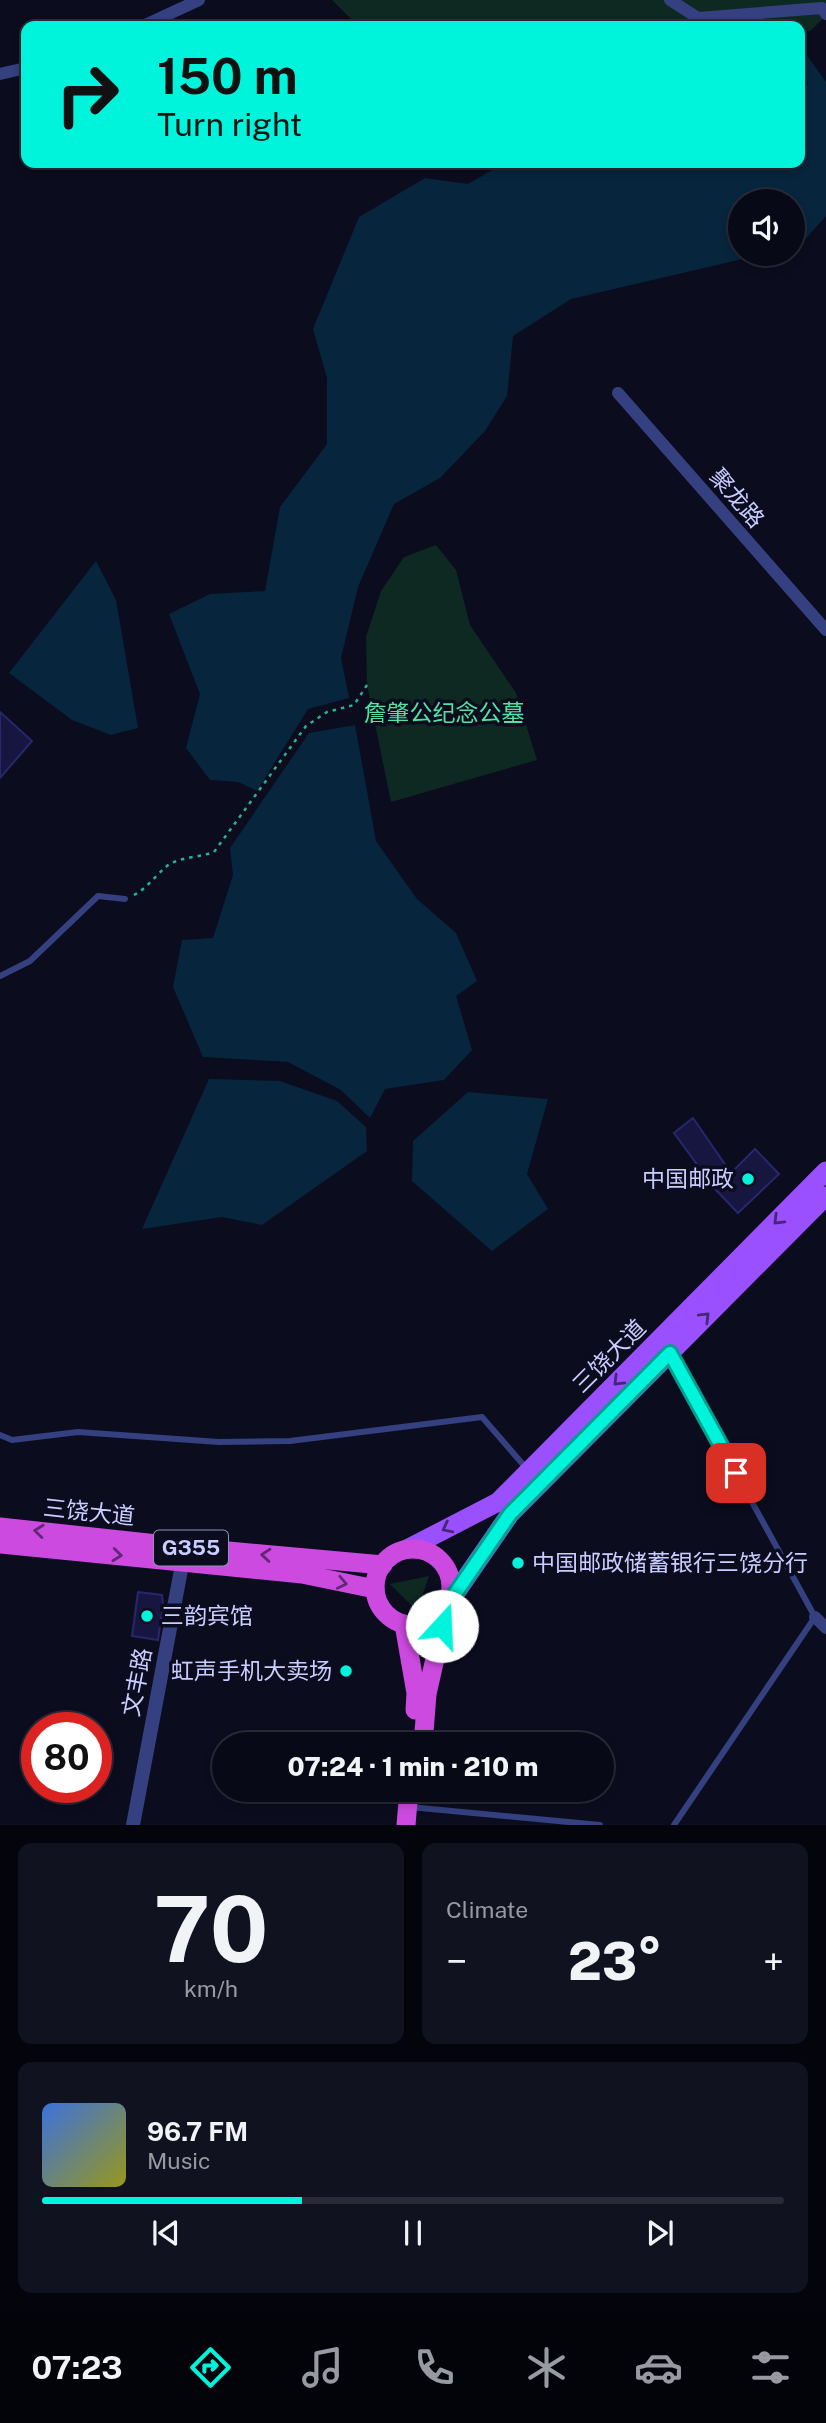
<!DOCTYPE html>
<html lang="en">
<head>
<meta charset="utf-8">
<style>
	body { margin:0; font-family:"Public Sans","Noto Sans SC",sans-serif; background:#11121f; color:#f1f3f6; height:100vh; display:flex; flex-direction:column; font-size:26px; white-space:nowrap }
	* { box-sizing:border-box; margin:0 }
	p { font-size:23px; color:#989aa1 }
	.icon { flex:none; width:38px; height:38px; fill:none; stroke:currentColor; stroke-width:2; stroke-linecap:round; stroke-linejoin:round }
	.map { position:relative; height:1825px; overflow:hidden }
	.side { display:flex; flex-direction:column; gap:18px; padding:18px; background:#04050c; flex:1 }
	.side>* { flex:none }
	.banner { position:absolute; left:21px; top:21px; width:784px; height:147px; border-radius:14px; box-shadow:0 4px 10px #0003,0 0 0 2px #292a35; background:#00f4dc; color:#111; overflow:hidden }
	.controls { position:absolute; left:728px; top:189px; display:grid; gap:14px }
	.controls a { display:grid; place-items:center; width:77px; height:77px; border-radius:50%; background:#080916; box-shadow:0 4px 10px #0003,0 0 0 2px #292a35; font-size:35px }
	.speed { position:absolute; left:21px; top:1712px; display:flex; gap:14px; font-size:35px; font-weight:700; text-align:center }
	.speed>* { display:grid; place-content:center; width:91px; height:91px; border-radius:50%; background:#080916; box-shadow:0 4px 10px #0003,0 0 0 2px #292a35; line-height:1 }
	.speed .limit { border:10px solid #d22; background:#fff; color:#111 }
	.pin { position:absolute; display:grid; place-items:center; width:60px; height:60px; color:#fff; margin:-30px; border-radius:14px; box-shadow:0 4px 10px #0006 }
	.me { position:absolute; width:77px; margin:-38px; rotate:20deg; stroke-linejoin:round; filter:drop-shadow(0 0 5px #0008) }
	.turn { display:flex; align-items:center; gap:24px; height:147px; padding:0 21px; font-size:32px }
	.turn .icon { width:91px; height:91px; stroke-width:2.5 }
	.turn b { display:block; font-size:49px; line-height:60px }
	.big { font-size:52px; font-weight:800; line-height:1.1 }
	.side .widget { flex:1; display:flex; flex-direction:column; justify-content:center; gap:10px; min-width:0; padding:0 24px; border-radius:14px; background:#11121f }
	.side .dial { align-items:center; gap:0 }
	.dial b { font-size:91px; line-height:1 }
	.song { display:flex; align-items:center; gap:21px }
	.cover { width:84px; height:84px; border-radius:10px; background:linear-gradient(135deg,hsl(220 70% 55%),hsl(60 70% 35%)) }
	.played { height:7px; border-radius:4px; background:linear-gradient(90deg,#00f4dc 35%,#292a35 35%) }
	.keys { display:flex; justify-content:space-around; direction:ltr }
	.heat { display:flex; justify-content:space-between; align-items:center; font-size:38px; direction:ltr }
	.side .tiles { flex:1; display:grid; gap:18px; grid-template-columns:1fr 1fr }
	.widget:last-child { grid-column:span 2 }
	.trip { position:absolute; left:212px; top:1732px; width:402px; height:70px; border-radius:35px; background:#080916; box-shadow:0 4px 10px #0003,0 0 0 2px #292a35; font-weight:800; line-height:70px; text-align:center }
	.tab-bar { display:flex; height:112px; justify-content:space-around; align-items:center; background:#030409; color:#989aa1 }
	.tab-bar .icon { width:49px; height:49px }
	.tab-bar .on { color:#00f4dc }
	.tab-bar b { font-size:32px; color:#f1f3f6 }
	.map>svg:first-child { display:block }
</style>
</head>
<body>
<div class="map">
<svg width="826" height="1825" viewBox="0 0 826 1825">
	<rect width="100%" height="100%" fill="#0b0c1e"/>
	<!-- green -->
	<g fill="#0e2922">
		<polygon points="332,0 826,0 826,16 810,31 800,32 800,26 358,26"/>
		<polygon points="436,545 456,570 470,625 516,693 537,760 391,802 367,685 366,637 381,591 404,557"/>
		<polygon points="429,1576 417,1611 390,1584"/>
	</g>
	<!-- water -->
	<g fill="#07253c">
		<polygon points="801,47 826,82 826,216 802,243 793,246 793,201 740,201 740,254 764,254 571,299 513,336 507,396 485,431 440,478 394,504 358,587 341,658 349,698 308,709 257,791 238,782 210,780 186,748 200,694 169,614 210,594 265,591 280,507 327,444 327,378 313,329 359,217 425,178 468,184 492,170 487,163 800,163 800,105 808,84"/>
		<polygon points="96,561 116,600 138,728 111,735 72,720 9,673"/>
		<polygon points="355,725 376,841 417,899 456,933 477,981 456,996 472,1050 444,1080 385,1089 370,1118 341,1090 288,1062 203,1057 173,987 182,940 213,938 233,875 230,848 309,733"/>
		<polygon points="209,1079 280,1081 337,1101 366,1127 367,1151 262,1225 222,1217 142,1229"/>
		<polygon points="468,1092 548,1099 527,1174 548,1209 492,1251 412,1181 413,1141"/>
	</g>
	<!-- building -->
	<g fill="#171640" stroke="#28276d" stroke-width="2">
		<polygon points="0,712 32,741 0,778"/>
		<polygon points="693,1118 731,1173 755,1149 779,1174 738,1213 715,1189 674,1133"/>
		<polygon points="138,1592 162,1595 163,1605 158,1640 132,1636"/>
	</g>
	<g fill="none" stroke-linecap="round" stroke-linejoin="round">
		<!-- path -->
		<path stroke="#28b38f" stroke-width="2.5" stroke-dasharray="3.5 5" stroke-linecap="butt" d="M134,895C150,887 162,866 174,862C185,857 200,857 214,852L306,726L327,712L354,705L367,685"/>
		<!-- service -->
		<g stroke="#34407f" stroke-width="6">
			<polyline points="0,976 30,961 98,896 125,899"/>
			<polyline points="672,1356 815,1617 674,1825"/>
			<polyline points="0,1435 12,1440 78,1432 219,1442 290,1441 482,1417 527,1469"/>
			<polyline points="410,1807 600,1825"/>
		</g>
		<!-- minor -->
		<g stroke="#34407f" stroke-width="12">
			<polyline points="670,0 698,18 822,8 826,14"/>
			<polyline points="143,26 199,0"/>
			<polyline points="0,74 26,68"/>
			<polyline points="618,393 826,630"/>
			<polyline points="815,1617 826,1628"/>
		</g>
		<!-- tertiary -->
		<polyline stroke="#34407f" stroke-width="14" points="133,1825 184,1554"/>
		<!-- primary -->
		<g stroke="#9b50ff" stroke-width="19">
			<polyline points="407,1549 498,1502 826,1171"/>
			<polyline points="448,1604 510,1514 826,1196"/>
		</g>
		<!-- trunk -->
		<g stroke="#cd4ae0" stroke-width="19">
			<polyline points="0,1527 185,1547 383,1565"/>
			<polyline points="0,1544 302,1574 375,1589"/>
			<circle cx="413" cy="1587" r="38"/>
			<polyline points="404,1624 416,1693 415,1710"/>
			<polyline points="423,1745 427,1694 447,1605"/>
			<polyline points="406,1825 409,1790"/>
		</g>
	</g>
	<!-- one-way arrows -->
	<defs><path id="oneway-chevron" d="M-2-3.5L2.5 0L-2 3.5" fill="none" stroke-width="1.6" stroke-linecap="round" stroke-linejoin="round" transform="scale(1.75)"/></defs>
	<g stroke="#452778">
		<use href="#oneway-chevron" transform="translate(778 1220) rotate(135)"/>
		<use href="#oneway-chevron" transform="translate(705 1317) rotate(-45)"/>
		<use href="#oneway-chevron" transform="translate(618 1381) rotate(135)"/>
		<use href="#oneway-chevron" transform="translate(447 1528) rotate(153)"/>
	</g>
	<g stroke="#622875">
		<use href="#oneway-chevron" transform="translate(39 1531) rotate(-174)"/>
		<use href="#oneway-chevron" transform="translate(117 1555) rotate(6)"/>
		<use href="#oneway-chevron" transform="translate(266 1555) rotate(-175)"/>
		<use href="#oneway-chevron" transform="translate(342 1583) rotate(12)"/>
	</g>
	<g fill="none" stroke-linecap="round" stroke-linejoin="round">
		<defs>
			<polyline id="route" points="442,1626 448,1604 510,1514 670,1353 736,1473"/>
		</defs>
		<!-- route casing -->
		<use href="#route" stroke="#009f8f" stroke-width="18"/>
		<!-- route -->
		<use href="#route" stroke="#00f4dc" stroke-width="12"/>
	</g>
	<!-- markers -->
	<g fill="#00f4dc" stroke="#0b0c1e" stroke-width="2.5">
		<circle cx="748" cy="1179" r="7"/>
		<circle cx="518" cy="1563" r="7"/>
		<circle cx="147" cy="1616" r="7"/>
		<circle cx="346" cy="1671" r="7"/>
	</g>
	<g text-anchor="middle" stroke-width="7" stroke-linejoin="round" paint-order="stroke">
		<!-- shield labels -->
		<rect fill="#0b0c1e" stroke="#9093bc" stroke-width="2" x="154" y="1530.5" width="74" height="35" rx="5"/>
		<g font-size="21" font-weight="bold" fill="#c9cdff">
			<text x="191" y="1555">G355</text>
		</g>
		<!-- street labels -->
		<g font-size="23" fill="#c9cdff" stroke="#0b0c1e">
			<text transform="translate(737 498) rotate(49)" y="8">聚龙路</text>
			<text transform="translate(609 1356) rotate(-45)" y="8">三饶大道</text>
			<text transform="translate(89 1512) rotate(6)" y="8">三饶大道</text>
			<text transform="translate(137 1682) rotate(-79)" y="8">文丰路</text>
		</g>
		<!-- park labels -->
		<g font-size="23" fill="#51e3a1" stroke="#0b0c1e">
			<text x="444" y="721">詹肇公纪念公墓</text>
		</g>
		<!-- poi labels -->
		<g font-size="23" fill="#c9cdff" stroke="#0b0c1e" text-anchor="end">
			<text x="734" y="1187">中国邮政</text>
			<text x="532" y="1571" text-anchor="start">中国邮政储蓄银行三饶分行</text>
			<text x="161" y="1624" text-anchor="start">三韵宾馆</text>
			<text x="332" y="1679">虹声手机大卖场</text>
		</g>
	</g>
</svg>
<div class="controls">
<a><svg class="icon" aria-label="sound" viewBox="0 0 24 24"><path d="M4 9h4l5-4v14l-5-4H4zM17 9q2 3 0 6"/></svg></a>
</div>
<div class="speed"><div class="limit">80</div></div>
<div class="pin" style="left:736px;top:1473px;background:#d93025"><svg class="icon" aria-label="arrive" viewBox="0 0 24 24"><path d="M6 21V4h12l-3 4 3 4H6"/></svg></div>
<svg class="me" style="left:442px;top:1626px" viewBox="-20 -20 40 40"><circle r="19" fill="#fff"/><path d="M0-13L10 11 0 6-10 11z" fill="#00f4dc"/></svg>
<div class="trip">07:24 · 1 min · 210 m</div>
<div class="banner">
<div class="turn"><svg class="icon" aria-label="right" viewBox="0 0 24 24"><path d="M7 20v-9h11M14 6l5 5-5 5"/></svg><div><b>150 m</b>Turn right</div></div>
</div>
</div>
<section class="side">
<div class="tiles">
<div class="widget dial"><b>70</b><p>km/h</p></div>
<div class="widget"><p>Climate</p>
<div class="heat"><a>−</a><b class="big">23°</b><a>+</a></div>
</div>
<div class="widget">
<div class="song"><i class="cover"></i><div><b>96.7 FM</b><p>Music</p></div></div>
<div class="played"></div>
<div class="keys"><svg class="icon" aria-label="previous" viewBox="0 0 24 24"><path d="M18 5L8 12l10 7zM5 5v14"/></svg><svg class="icon" aria-label="pause" viewBox="0 0 24 24"><path d="M8 5v14M16 5v14"/></svg><svg class="icon" aria-label="next" viewBox="0 0 24 24"><path d="M6 5l10 7-10 7zM19 5v14"/></svg></div>
</div>
</div>
</section>
<nav class="tab-bar">
<b>07:23</b>
<svg class="icon on" aria-label="directions" viewBox="0 0 24 24"><path d="M12 3l9 9-9 9-9-9zM9 14v-3h6M13 9l2 2-2 2"/></svg>
<svg class="icon" aria-label="music" viewBox="0 0 24 24"><path d="M9 18V5l10-2v13"/><circle cx="6" cy="18" r="3"/><circle cx="16" cy="16" r="3"/></svg>
<svg class="icon" aria-label="phone" viewBox="0 0 24 24"><path d="M5 4h4l2 5-3 2q2 4 5 5l2-3 5 2v4C11 20 4 13 5 4z"/></svg>
<svg class="icon" aria-label="climate" viewBox="0 0 24 24"><path d="M12 3v18M4 7l16 10M4 17L20 7"/></svg>
<svg class="icon" aria-label="car" viewBox="0 0 24 24"><path d="M5 17H2v-5l4-1 3-4h7l3 4 3 1v5h-3M9 17h6M6 11h13"/><circle cx="7" cy="17" r="2"/><circle cx="17" cy="17" r="2"/></svg>
<svg class="icon" aria-label="filters" viewBox="0 0 24 24"><path d="M4 7h16M4 17h16"/><circle cx="9" cy="7" r="2"/><circle cx="15" cy="17" r="2"/></svg>
</nav>
</body>
</html>
